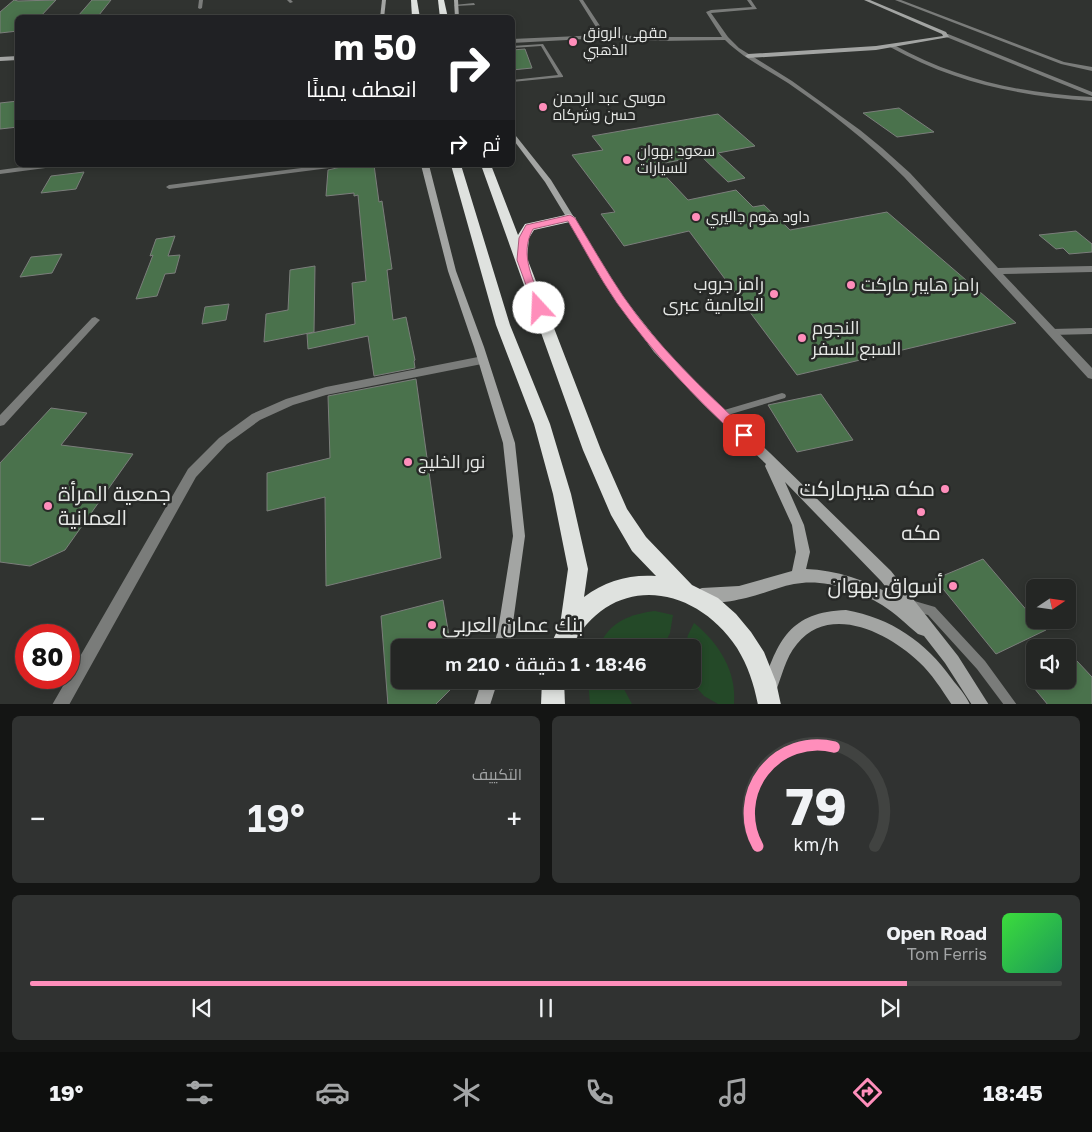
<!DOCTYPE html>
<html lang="ar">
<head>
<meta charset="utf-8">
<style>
	body { margin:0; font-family:"Golos Text",Cairo,sans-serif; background:#303231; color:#f1f3f6; direction:rtl; height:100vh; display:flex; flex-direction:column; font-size:19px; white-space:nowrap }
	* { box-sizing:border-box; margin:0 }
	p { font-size:16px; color:#a3a5a6 }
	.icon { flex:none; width:28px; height:28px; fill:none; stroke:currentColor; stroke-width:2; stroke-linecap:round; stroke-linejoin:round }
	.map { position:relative; height:704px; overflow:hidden; direction:ltr }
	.side { display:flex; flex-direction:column; gap:12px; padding:12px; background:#141514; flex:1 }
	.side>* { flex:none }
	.hud { position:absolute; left:15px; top:15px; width:500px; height:152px; border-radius:8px; box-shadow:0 2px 8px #0003,0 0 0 1px #414341; direction:rtl; background:#202124; color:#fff; overflow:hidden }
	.needle { width:32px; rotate:77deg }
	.fabs { position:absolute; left:1026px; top:579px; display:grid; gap:10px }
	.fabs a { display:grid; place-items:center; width:50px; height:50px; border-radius:8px; background:#242624; box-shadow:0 2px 8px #0003,0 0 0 1px #414341; font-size:25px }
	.speed { position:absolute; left:15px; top:624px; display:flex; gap:10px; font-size:25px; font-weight:700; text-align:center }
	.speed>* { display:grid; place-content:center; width:65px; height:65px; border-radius:50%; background:#242624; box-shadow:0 2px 8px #0003,0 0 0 1px #414341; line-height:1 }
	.speed .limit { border:8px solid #d22; background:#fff; color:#111 }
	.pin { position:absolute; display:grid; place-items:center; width:42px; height:42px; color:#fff; margin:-21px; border-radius:10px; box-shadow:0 2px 8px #0006 }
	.me { position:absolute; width:55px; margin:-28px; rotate:340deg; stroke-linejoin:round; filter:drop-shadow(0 0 4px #0008) }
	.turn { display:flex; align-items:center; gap:18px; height:105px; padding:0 15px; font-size:22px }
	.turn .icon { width:65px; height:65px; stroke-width:2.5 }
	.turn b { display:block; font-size:35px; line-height:42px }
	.then { display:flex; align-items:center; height:48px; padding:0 15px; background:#0003; gap:10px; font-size:19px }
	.big { font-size:38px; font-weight:600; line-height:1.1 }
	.side .widget { flex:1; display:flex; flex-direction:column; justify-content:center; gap:8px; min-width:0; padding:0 18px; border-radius:8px; background:#303231 }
	.side .dial { align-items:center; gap:0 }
	.dial svg { height:130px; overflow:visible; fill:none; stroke:#414341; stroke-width:7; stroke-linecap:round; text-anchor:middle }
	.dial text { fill:#f1f3f6; stroke:none }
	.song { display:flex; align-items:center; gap:15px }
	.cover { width:60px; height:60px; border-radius:8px; background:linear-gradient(135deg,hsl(120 70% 55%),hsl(150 70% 35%)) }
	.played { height:5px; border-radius:2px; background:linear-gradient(90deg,#ff8ebb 85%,#414341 85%) }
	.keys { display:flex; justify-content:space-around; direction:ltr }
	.heat { display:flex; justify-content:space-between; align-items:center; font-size:28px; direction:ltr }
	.side .tiles { flex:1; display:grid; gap:12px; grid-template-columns:1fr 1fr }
	.widget:last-child { grid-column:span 2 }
	.trip { position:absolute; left:391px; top:639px; width:310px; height:50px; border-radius:8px; background:#242624; box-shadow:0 2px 8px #0003,0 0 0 1px #414341; font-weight:600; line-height:50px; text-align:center; direction:rtl }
	.dock { display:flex; height:80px; justify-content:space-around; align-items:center; background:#0e0f0e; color:#a3a5a6 }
	.dock .icon { width:35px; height:35px }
	.dock .on { color:#ff8ebb }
	.dock b { font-size:22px; color:#f1f3f6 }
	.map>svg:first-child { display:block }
</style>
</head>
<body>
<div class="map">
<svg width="1092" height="705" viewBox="0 0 1092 705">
	<rect width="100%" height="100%" fill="#303330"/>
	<!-- green -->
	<g fill="#244928">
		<path d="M655,611L673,615L670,633L663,647H605L600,644C611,621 631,614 655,611Z"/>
		<path d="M694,623C719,643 737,672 734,704H718L704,696L696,687L692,680V648L685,647L688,635Z"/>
		<polygon points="588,680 619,680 632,704 590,704"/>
	</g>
	<!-- building -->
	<g fill="#4a724c" stroke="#7b7e7b">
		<polygon points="14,0 18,1 56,0 39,18 18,18 18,31 0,33 0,12"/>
		<polygon points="92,0 111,0 99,15 78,16"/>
		<polygon points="525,49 532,68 512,70 512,50"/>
		<polygon points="18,101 18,127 0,129 0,103"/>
		<polygon points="899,108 934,132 897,137 863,113"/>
		<polygon points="718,114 755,146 718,153 745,178 728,182 701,156 655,165 688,200 736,190 753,207 764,205 790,230 887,212 1016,323 797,375 689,231 624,246 601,214 615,212 572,155 603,150 592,136"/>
		<polygon points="374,165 379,202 382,201 392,269 387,270 393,320 406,317 415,360 414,361 415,368 374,376 368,336 308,349 307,334 355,324 352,283 366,281 358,195 354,196 354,193 326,196 328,170 341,167"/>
		<polygon points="84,172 76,189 41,193 51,176"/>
		<polygon points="1076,231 1092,244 1092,252 1069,254 1063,248 1056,249 1039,235"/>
		<polygon points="175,236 168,256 180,255 175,273 165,274 157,296 136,299 153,255 150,256 156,239"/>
		<polygon points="62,254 52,273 20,277 31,257"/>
		<polygon points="315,266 314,332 264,342 266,314 288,310 290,270"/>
		<polygon points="229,304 226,320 202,324 205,307"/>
		<polygon points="416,379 441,558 326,586 325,497 267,511 267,473 330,458 328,396"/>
		<polygon points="821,394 853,440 797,452 768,405"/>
		<polygon points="51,408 87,413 61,445 133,454 65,550 30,566 0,562 0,463"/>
		<polygon points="983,559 1035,620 1046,630 996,654 935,579"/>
		<polygon points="443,600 451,648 400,648 400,680 460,680 435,705 388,705 381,616"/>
		<polygon points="1077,661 1092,677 1092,705 1048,705 1034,688 1047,680 1068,680 1068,667"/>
	</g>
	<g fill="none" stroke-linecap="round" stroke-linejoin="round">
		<!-- lane -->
		<g fill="#7a7c7a" fill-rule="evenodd">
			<polygon points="199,0 203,0 202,8 200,9 198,8"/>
			<polygon points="287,0 291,0 293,2 290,3"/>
			<polygon points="474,3 475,5 456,6 454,5"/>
			<polygon points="543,44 563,76 563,77 512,82 512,80 558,75 541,46 512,48 512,46"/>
			<polygon points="325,165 340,165 337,167 169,189 166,187 169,185"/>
			<polygon points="1092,328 1092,334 1052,335 1048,332 1052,329"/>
			<polygon points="782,393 785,394 786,396 785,398 721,417 718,416 717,414 718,412 721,411"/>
			<polygon points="911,600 935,607 985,661 1017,705 1004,705 977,669 928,615 907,609 906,605 907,601"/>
		</g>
		<!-- street -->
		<g fill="#7a7c7a" fill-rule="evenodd">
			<path d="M579,0H583L606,35L660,37H722L706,12L711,10L752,7L747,0H751L757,9L711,13L728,37L739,48L792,81L860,130L882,148L910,173L998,268L1092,266V272L1003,274L1092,368V379L1088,378L904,177C869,142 829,111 788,83C766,69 743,58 725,40L660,41L604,38L512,43V39L601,35Z"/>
			<polygon points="895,0 901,0 1064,62 1092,67 1092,71 1061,64"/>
			<polygon points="944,34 948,34 1092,92 1092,96 944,36"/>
			<path d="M890,45H894C958,80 1020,93 1092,97V101C1019,96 955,83 890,47Z"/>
			<polygon points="37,165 57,165 53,167 0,174 0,170"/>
			<polygon points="95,317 100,320 98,322 4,425 0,426 0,415 92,318"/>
			<polygon points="483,356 488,360 487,363 326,395 293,405 260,420 227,444 196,477 69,705 52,705 188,469 219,438 252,414 286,399 326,387"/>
		</g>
		<!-- secondary -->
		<g fill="#a3a5a3" fill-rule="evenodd">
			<polygon points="382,0 386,0 384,18 380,18"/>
			<polygon points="454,0 458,0 459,18 455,18"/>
			<polygon points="864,0 870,0 946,32 949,37 876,50 748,58 745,56 748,54 876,46 943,36 942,34"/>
			<polygon points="18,56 18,60 0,61 0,57"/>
			<path d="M512,131L551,180L623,297L662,346L710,397L770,453L891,571L958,656L989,705H972L945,663L924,636L918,634C906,624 895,613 882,605C858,590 823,578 794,584C778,587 763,594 746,598C732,601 711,606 697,600L695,595L697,590L702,588L739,586L792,571L796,552L792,525L765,466L766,464L702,403L654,352L617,301L545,182L512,138ZM785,482L881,581L893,596C867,580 836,570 806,569L810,552L804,525Z"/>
			<polygon points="421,165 429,165 456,271 484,347 515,443 525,536 512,630 507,648 493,648 498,630 513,536 503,443 474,347 448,271"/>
			<path d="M846,610C891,618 926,642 952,679C958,687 966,695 970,705H952C942,690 932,674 919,662C889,633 830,603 797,644C785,658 782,677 775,693L770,696L765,693L762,688C778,640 790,612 846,610Z"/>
			<polygon points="482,680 498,680 490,705 474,705"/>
		</g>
		<!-- highway -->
		<g fill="#dfe2df" fill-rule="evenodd">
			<polygon points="411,0 417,0 420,18 412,18"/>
			<polygon points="438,0 444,0 448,18 440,18"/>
			<path d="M451,165H461L510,325L550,424L571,494L588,569L584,597C605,581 630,574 656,576L632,551L611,515L583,450L481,165H491L518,235L525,224L570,214L576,218L574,221L534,230L529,238L527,258L601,450L627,509L646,537L692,585L718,598L736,614L751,632L764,652L776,682L781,705H758C754,684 748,666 737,648C694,583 610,572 571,648H549L560,625L568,569L553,494L534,424L496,325Z"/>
			<polygon points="542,680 564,680 565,705 541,705"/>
		</g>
	</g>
	<!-- route -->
	<path fill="#ff8ebb" stroke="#a65c7a" d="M570,215L575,218C591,244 606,271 623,296C658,347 703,390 748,431L750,435L748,438L744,440L739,438C694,397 653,353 617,303C599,277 584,248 568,221L533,229C518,255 535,283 544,308L539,311L535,310L517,260L519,238L526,225Z"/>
	<!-- markers -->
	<g fill="#ff8ebb" stroke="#272927" stroke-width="2">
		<circle cx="573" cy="42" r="5"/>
		<circle cx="543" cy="107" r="5"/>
		<circle cx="627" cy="160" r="5"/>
		<circle cx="696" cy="217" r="5"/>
		<circle cx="851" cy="285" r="5"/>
		<circle cx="774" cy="294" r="5"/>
		<circle cx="802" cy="338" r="5"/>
		<circle cx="408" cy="462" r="5"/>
		<circle cx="945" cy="489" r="5"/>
		<circle cx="48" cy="506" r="5"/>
		<circle cx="921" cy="512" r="5"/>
		<circle cx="953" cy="586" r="5"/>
		<circle cx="432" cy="625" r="5"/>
	</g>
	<g text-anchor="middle" stroke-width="5" stroke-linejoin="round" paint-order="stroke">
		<!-- far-poi labels -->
		<g font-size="15" fill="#e6e8e6" stroke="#272927" text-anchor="start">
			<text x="583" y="38">مقهى الرونق<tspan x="583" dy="17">الذهبي</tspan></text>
			<text x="553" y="103">موسى عبد الرحمن<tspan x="553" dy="17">حسن وشركاه</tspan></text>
			<text x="637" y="156">سعود بهوان<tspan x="637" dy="17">للسيارات</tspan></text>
			<text x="706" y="222">داود هوم جاليري</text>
		</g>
		<!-- poi labels -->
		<g font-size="18" fill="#e6e8e6" stroke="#272927" text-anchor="start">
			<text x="764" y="290" text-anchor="end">رامز جروب<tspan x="764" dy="21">العالمية عبرى</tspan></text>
			<text x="861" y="291">رامز هايبر ماركت</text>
			<text x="812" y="334">النجوم<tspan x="812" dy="21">السبع للسفر</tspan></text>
			<text x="418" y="468">نور الخليج</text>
		</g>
		<!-- near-poi labels -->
		<g font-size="21" fill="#e6e8e6" stroke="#272927" text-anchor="end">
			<text x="935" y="496">مكه هيبرماركت</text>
			<text x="58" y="501" text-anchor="start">جمعية المرأة<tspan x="58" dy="24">العمانية</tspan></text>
			<text x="921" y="540" text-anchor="middle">مكه</text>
			<text x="943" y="593">أسواق بهوان</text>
			<text x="442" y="632" text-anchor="start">بنك عمان العربي</text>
		</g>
	</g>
</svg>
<div class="fabs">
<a><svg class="needle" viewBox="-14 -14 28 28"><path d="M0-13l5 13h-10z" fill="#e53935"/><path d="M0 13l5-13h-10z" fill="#a3a5a6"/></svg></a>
<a><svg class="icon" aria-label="sound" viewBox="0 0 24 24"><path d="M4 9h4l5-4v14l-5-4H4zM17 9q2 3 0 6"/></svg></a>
</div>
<div class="speed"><div class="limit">80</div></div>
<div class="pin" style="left:744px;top:435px;background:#d93025"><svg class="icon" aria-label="arrive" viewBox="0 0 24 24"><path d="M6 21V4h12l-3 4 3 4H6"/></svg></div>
<svg class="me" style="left:539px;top:308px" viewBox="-20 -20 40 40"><circle r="19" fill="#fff"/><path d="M0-13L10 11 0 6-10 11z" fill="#ff8ebb"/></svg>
<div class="trip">18:46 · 1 دقيقة · 210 m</div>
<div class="hud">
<div class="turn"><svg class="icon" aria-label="right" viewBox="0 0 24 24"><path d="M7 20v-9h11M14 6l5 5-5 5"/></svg><div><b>50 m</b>انعطف يمينًا</div></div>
<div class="then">ثم<svg class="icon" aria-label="right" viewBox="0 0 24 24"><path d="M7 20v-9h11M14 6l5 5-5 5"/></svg></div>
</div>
</div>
<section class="side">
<div class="tiles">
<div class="widget dial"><svg viewBox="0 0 100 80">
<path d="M14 69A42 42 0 1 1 86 69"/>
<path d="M14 69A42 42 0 0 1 61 8" stroke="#ff8ebb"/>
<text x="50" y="56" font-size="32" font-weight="700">79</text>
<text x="50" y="72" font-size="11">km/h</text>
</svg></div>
<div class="widget"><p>التكييف</p>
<div class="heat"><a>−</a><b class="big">19°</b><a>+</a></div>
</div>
<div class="widget">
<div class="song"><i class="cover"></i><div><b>Open Road</b><p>Tom Ferris</p></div></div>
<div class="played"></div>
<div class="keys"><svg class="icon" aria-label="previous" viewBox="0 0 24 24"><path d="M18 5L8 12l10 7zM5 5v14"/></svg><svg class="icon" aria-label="pause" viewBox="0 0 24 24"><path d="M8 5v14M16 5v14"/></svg><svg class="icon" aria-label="next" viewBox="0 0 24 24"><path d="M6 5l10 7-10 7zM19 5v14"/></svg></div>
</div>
</div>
</section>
<nav class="dock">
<b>18:45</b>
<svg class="icon on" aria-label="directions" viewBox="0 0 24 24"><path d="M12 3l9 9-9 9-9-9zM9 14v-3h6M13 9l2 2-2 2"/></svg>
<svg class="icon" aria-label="music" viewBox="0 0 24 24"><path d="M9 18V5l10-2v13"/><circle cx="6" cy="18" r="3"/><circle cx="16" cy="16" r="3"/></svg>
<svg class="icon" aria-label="phone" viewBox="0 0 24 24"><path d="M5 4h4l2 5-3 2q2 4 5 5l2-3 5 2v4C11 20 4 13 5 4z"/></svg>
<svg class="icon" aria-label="climate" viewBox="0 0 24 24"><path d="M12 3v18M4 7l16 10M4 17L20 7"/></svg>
<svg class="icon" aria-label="car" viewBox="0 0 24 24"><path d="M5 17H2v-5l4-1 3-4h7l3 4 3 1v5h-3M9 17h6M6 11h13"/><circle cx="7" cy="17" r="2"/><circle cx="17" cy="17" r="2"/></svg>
<svg class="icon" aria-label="filters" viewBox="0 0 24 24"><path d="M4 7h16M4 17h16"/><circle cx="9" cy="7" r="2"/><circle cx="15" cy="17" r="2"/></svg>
<b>19°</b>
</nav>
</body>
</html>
